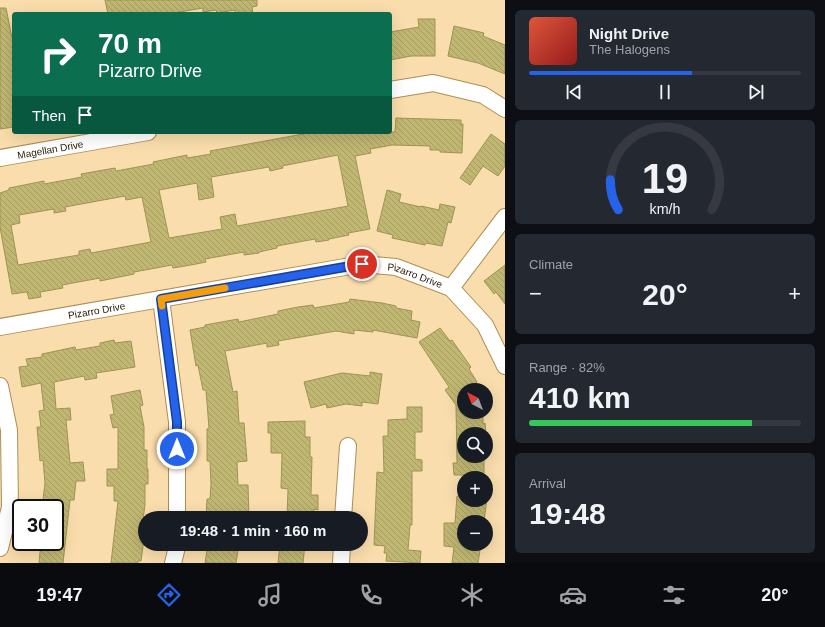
<!DOCTYPE html>
<html lang="en">
<head>
<meta charset="utf-8">
<style>
	body { margin:0; font-family:Arial,sans-serif; background:#242831; color:#f1f3f6; height:100vh; display:flex; flex-direction:column; font-size:15px; white-space:nowrap }
	* { box-sizing:border-box; margin:0 }
	p { font-size:13px; color:#9ea1a6 }
	.icon { flex:none; width:22px; height:22px; fill:none; stroke:currentColor; stroke-width:2; stroke-linecap:round; stroke-linejoin:round }
	.map { position:relative; flex:1; overflow:hidden }
	.drawer { display:flex; flex-direction:column; gap:10px; padding:10px; background:#0d0f14; width:320px }
	.drawer>* { flex:none }
	.hud { position:absolute; left:12px; top:12px; width:380px; height:122px; border-radius:4px; box-shadow:0 4px 16px #0002; background:#0b6e4f; color:#fff; overflow:hidden }
	.needle { width:26px; rotate:318deg }
	.fabs { position:absolute; left:457px; top:383px; display:grid; gap:8px }
	.fabs a { display:grid; place-items:center; width:36px; height:36px; border-radius:50%; background:#171b24; box-shadow:0 4px 16px #0002; font-size:20px }
	.speed { position:absolute; left:12px; top:499px; display:flex; gap:8px; font-size:20px; font-weight:700; text-align:center }
	.speed>* { display:grid; place-content:center; width:52px; height:52px; border-radius:50%; background:#171b24; box-shadow:0 4px 16px #0002; line-height:1 }
	.speed .limit { border:2px solid #111; border-radius:6px; background:#fff; color:#111 }
	.pin { position:absolute; display:grid; place-items:center; width:34px; height:34px; color:#fff; margin:-17px; border:2px solid #fff; border-radius:50%; box-shadow:0 1px 4px #0007 }
	.me { position:absolute; width:44px; margin:-22px; rotate:0deg; stroke-linejoin:round; filter:drop-shadow(0 0 3px #0008) }
	.turn { display:flex; align-items:center; gap:14px; height:84px; padding:0 20px; font-size:18px }
	.turn .icon { width:52px; height:52px; stroke-width:2.5 }
	.turn b { display:block; font-size:28px; line-height:34px }
	.then { display:flex; align-items:center; height:38px; padding:0 20px; background:#0003; gap:8px; font-size:15px }
	.big { font-size:30px; font-weight:700; line-height:1.1 }
	.drawer .tile { flex:1; display:flex; flex-direction:column; justify-content:center; gap:6px; min-width:0; padding:0 14px; border-radius:6px; background:#242831 }
	.drawer .dial { align-items:center; gap:0 }
	.dial svg { height:104px; overflow:visible; fill:none; stroke:#363941; stroke-width:7; stroke-linecap:round; text-anchor:middle }
	.dial text { fill:#f1f3f6; stroke:none }
	.song { display:flex; align-items:center; gap:12px }
	.cover { width:48px; height:48px; border-radius:6px; background:linear-gradient(135deg,hsl(10 70% 55%),hsl(0 70% 35%)) }
	.played { height:4px; border-radius:2px; background:linear-gradient(90deg,#2563eb 60%,#363941 60%) }
	.keys { display:flex; justify-content:space-around; direction:ltr }
	.heat { display:flex; justify-content:space-between; align-items:center; font-size:22px; direction:ltr }
	.charge { height:6px; border-radius:3px; background:linear-gradient(90deg,#34c759 82%,#363941 0) }
	.trip { position:absolute; left:138px; top:511px; width:230px; height:40px; border-radius:20px; background:#171b24; box-shadow:0 4px 16px #0002; font-weight:700; line-height:40px; text-align:center }
	.tabs { display:flex; height:64px; justify-content:space-around; align-items:center; background:#090b0e; color:#9ea1a6 }
	.tabs .icon { width:28px; height:28px }
	.tabs .selected { color:#2563eb }
	.tabs b { font-size:18px; color:#f1f3f6 }
	main { display:flex; flex:1; min-height:0 }
	.map>svg:first-child { display:block }
</style>
</head>
<body>
<main>
<div class="map">
<svg width="505" height="563" viewBox="0 0 505 563">
	<defs>
		<pattern id="building-back-hatch" width="6" height="6" patternUnits="userSpaceOnUse"><rect width="6" height="6" fill="#c0b773"/><path d="M-1 5l2 2M0 0l6 6M5-1l2 2" fill="none" stroke="#a59d62"/></pattern>
	</defs>
	<rect width="100%" height="100%" fill="#f9ddac"/>
	<!-- building -->
	<g fill="url(#building-back-hatch)" stroke="#9d9452" fill-rule="evenodd">
		<polygon points="105,0 257,0 257,6 252,7 253,14 235,14 235,10 217,13 216,10 203,12 203,8 168,14 108,14"/>
		<polygon points="0,8 6,8 12,38 14,38 14,127 0,129"/>
		<polygon points="418,19 435,19 435,56 411,56 390,60 390,32 419,27"/>
		<polygon points="454,26 484,33 483,36 505,45 505,74 478,63 448,56"/>
		<path d="M396,118L461,120V124H463L462,153L440,152V150H430V146L392,145L370,149L371,153L355,156L370,229L348,233L349,235L329,239V240L316,242L315,239L277,246V248L259,252V253L244,255V252L205,259L206,262L191,265L173,268L172,265L134,272V274L100,281V278L62,285L63,288L40,292L41,297L29,299L27,292L12,294L0,227V193L9,190V188L44,181V184L82,177L81,174L115,168L116,171L154,164L153,162L187,155V158L211,154L210,151L314,132H395ZM338,155L348,206L237,226L235,214L220,217L222,229L169,238L159,190L197,183L199,200L214,197L211,177L269,167L270,171L283,168L282,166ZM125,196L126,200L142,197L151,242L91,253L90,249L79,251V255L18,265L11,225L20,223L19,215L54,209V213L66,211L65,207Z"/>
		<polygon points="491,134 505,144 505,166 498,176 483,166 470,185 460,178"/>
		<polygon points="387,190 401,194 399,202 421,207 421,206 439,210 440,204 455,207 451,223 448,222 442,246 426,243 425,245 392,238 393,235 377,231"/>
		<polygon points="505,265 505,304 496,292 494,294 484,281"/>
		<polygon points="350,299 382,303 396,306 396,308 412,311 411,320 420,322 417,338 373,330 373,332 354,330 354,334 336,331 278,341 279,345 267,347 267,343 225,351 233,392 237,391 239,423 244,423 247,461 237,462 238,485 248,485 249,518 206,518 207,499 210,499 211,484 210,461 207,461 207,429 209,428 206,390 203,390 198,365 196,366 190,330 205,327 205,325 238,319 239,322 278,314 278,311 298,307 313,305 314,308 349,302"/>
		<polygon points="440,328 450,341 452,340 471,367 469,369 477,382 476,383 480,390 464,390 464,412 483,412 483,424 485,423 486,434 464,434 464,456 486,456 487,443 487,457 484,457 484,473 481,474 481,475 454,475 453,463 457,463 456,405 445,390 449,387 419,342"/>
		<polygon points="114,340 115,343 131,341 135,367 96,373 97,378 85,380 84,376 54,382 56,409 70,408 71,420 66,420 70,463 83,462 85,481 76,481 74,500 70,500 63,563 39,563 41,542 55,542 55,508 42,508 45,483 43,460 40,461 37,427 41,427 39,411 44,410 41,383 22,387 19,367 28,366 26,359 42,357 42,354 75,347 76,350 100,346 100,343"/>
		<polygon points="370,372 382,374 378,404 362,402 362,406 346,404 327,408 326,404 311,408 304,382 342,373 370,376"/>
		<polygon points="140,390 143,405 140,406 144,427 144,450 147,450 147,469 148,469 148,484 145,484 145,505 142,527 145,528 145,532 141,561 138,561 138,563 111,563 118,501 114,501 114,486 107,486 107,469 118,469 118,427 113,428 110,415 114,414 111,396"/>
		<polygon points="407,407 422,407 422,432 415,432 415,459 422,460 422,471 412,471 412,525 410,525 408,550 421,551 420,563 386,561 387,553 384,553 385,546 374,545 377,472 384,473 383,436 388,436 388,420 407,419"/>
		<polygon points="305,421 305,437 310,437 310,457 312,457 311,495 318,495 318,510 314,509 314,518 287,518 288,489 281,488 282,453 271,453 271,433 268,433 268,422"/>
		<polygon points="457,496 464,496 464,500 486,500 487,498 484,522 464,522 464,544 481,544 478,563 452,563 454,547 444,546 444,523 455,523"/>
		<polygon points="208,544 239,544 236,563 205,563"/>
		<polygon points="280,544 305,544 303,563 278,563"/>
	</g>
	<g fill="none" stroke-linecap="round" stroke-linejoin="round">
		<defs>
			<g id="minor">
				<polyline points="390,90 433,83 483,95 505,109"/>
				<path id="s1" d="M0,158L148,132"/>
				<polyline points="451,288 505,217"/>
				<polyline points="161,299 177,422 177,518"/>
				<path id="s2" d="M0,327L362,264L396,267L451,288L485,325L505,366"/>
				<polyline points="0,386 9,430 10,507 0,548"/>
				<polyline points="343,518 348,446"/>
				<polyline points="173,563 176,551 177,544"/>
				<polyline points="341,563 342,544"/>
			</g>
		</defs>
		<!-- minor casing -->
		<use href="#minor" stroke="#af8e52" stroke-width="18"/>
		<!-- minor -->
		<use href="#minor" stroke="#fff" stroke-width="16"/>
	</g>
	<g fill="none" stroke-linecap="round" stroke-linejoin="round">
		<defs>
			<polyline id="route" points="177,449 177,422 161,299 362,264"/>
		</defs>
		<!-- route casing -->
		<use href="#route" stroke="#184099" stroke-width="10"/>
		<!-- route -->
		<use href="#route" stroke="#2563eb" stroke-width="7"/>
		<!-- slow -->
		<polyline stroke="#f59e0b" stroke-width="7" points="162,306 161,299 225,288"/>
	</g>
	<g text-anchor="middle" stroke-width="4" stroke-linejoin="round" paint-order="stroke">
		<!-- street labels -->
		<g font-size="10" fill="#241800" stroke="#f9ddac">
			<text dy="4" stroke="none"><textPath href="#s1" startOffset="51">Magellan Drive</textPath></text>
			<text dy="4" stroke="none"><textPath href="#s2" startOffset="422">Pizarro Drive</textPath></text>
			<text dy="4" stroke="none"><textPath href="#s2" startOffset="98">Pizarro Drive</textPath></text>
		</g>
	</g>
</svg>
<div class="fabs">
<a><svg class="needle" viewBox="-14 -14 28 28"><path d="M0-13l5 13h-10z" fill="#e53935"/><path d="M0 13l5-13h-10z" fill="#9ea1a6"/></svg></a>
<a><svg class="icon" aria-label="search" viewBox="0 0 24 24"><circle cx="10" cy="10" r="6"/><path d="M15 15l6 6"/></svg></a>
<a>+</a>
<a>−</a>
</div>
<div class="speed"><div class="limit">30</div></div>
<div class="pin" style="left:362px;top:264px;background:#d93025"><svg class="icon" aria-label="arrive" viewBox="0 0 24 24"><path d="M6 21V4h12l-3 4 3 4H6"/></svg></div>
<svg class="me" style="left:177px;top:449px" viewBox="-20 -20 40 40"><circle r="17" fill="#2563eb" stroke="#fff" stroke-width="3"/><path d="M0-11L8 9 0 5-8 9z" fill="#fff"/></svg>
<div class="trip">19:48 · 1 min · 160 m</div>
<div class="hud">
<div class="turn"><svg class="icon" aria-label="right" viewBox="0 0 24 24"><path d="M7 20v-9h11M14 6l5 5-5 5"/></svg><div><b>70 m</b>Pizarro Drive</div></div>
<div class="then">Then<svg class="icon" aria-label="arrive" viewBox="0 0 24 24"><path d="M6 21V4h12l-3 4 3 4H6"/></svg></div>
</div>
</div>
<section class="drawer">
<div class="tile">
<div class="song"><i class="cover"></i><div><b>Night Drive</b><p>The Halogens</p></div></div>
<div class="played"></div>
<div class="keys"><svg class="icon" aria-label="previous" viewBox="0 0 24 24"><path d="M18 5L8 12l10 7zM5 5v14"/></svg><svg class="icon" aria-label="pause" viewBox="0 0 24 24"><path d="M8 5v14M16 5v14"/></svg><svg class="icon" aria-label="next" viewBox="0 0 24 24"><path d="M6 5l10 7-10 7zM19 5v14"/></svg></div>
</div>
<div class="tile dial"><svg viewBox="0 0 100 80">
<path d="M14 69A42 42 0 1 1 86 69"/>
<path d="M14 69A42 42 0 0 1 8 46" stroke="#2563eb"/>
<text x="50" y="56" font-size="32" font-weight="700">19</text>
<text x="50" y="72" font-size="11">km/h</text>
</svg></div>
<div class="tile"><p>Climate</p>
<div class="heat"><a>−</a><b class="big">20°</b><a>+</a></div>
</div>
<div class="tile"><p>Range · 82%</p><b class="big">410 km</b><div class="charge"></div></div>
<div class="tile"><p>Arrival</p><b class="big">19:48</b></div>
</section>
</main>
<nav class="tabs">
<b>19:47</b>
<svg class="icon selected" aria-label="directions" viewBox="0 0 24 24"><path d="M12 3l9 9-9 9-9-9zM9 14v-3h6M13 9l2 2-2 2"/></svg>
<svg class="icon" aria-label="music" viewBox="0 0 24 24"><path d="M9 18V5l10-2v13"/><circle cx="6" cy="18" r="3"/><circle cx="16" cy="16" r="3"/></svg>
<svg class="icon" aria-label="phone" viewBox="0 0 24 24"><path d="M5 4h4l2 5-3 2q2 4 5 5l2-3 5 2v4C11 20 4 13 5 4z"/></svg>
<svg class="icon" aria-label="climate" viewBox="0 0 24 24"><path d="M12 3v18M4 7l16 10M4 17L20 7"/></svg>
<svg class="icon" aria-label="car" viewBox="0 0 24 24"><path d="M5 17H2v-5l4-1 3-4h7l3 4 3 1v5h-3M9 17h6M6 11h13"/><circle cx="7" cy="17" r="2"/><circle cx="17" cy="17" r="2"/></svg>
<svg class="icon" aria-label="filters" viewBox="0 0 24 24"><path d="M4 7h16M4 17h16"/><circle cx="9" cy="7" r="2"/><circle cx="15" cy="17" r="2"/></svg>
<b>20°</b>
</nav>
</body>
</html>
